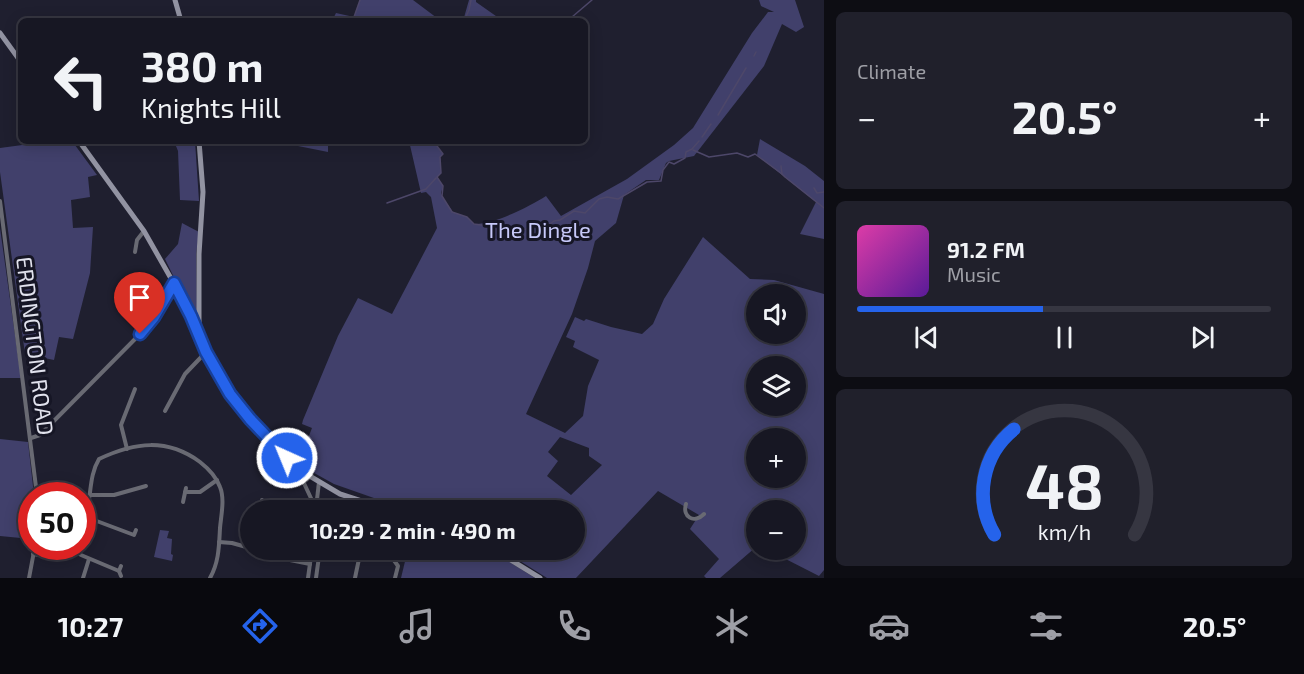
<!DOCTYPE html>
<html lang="en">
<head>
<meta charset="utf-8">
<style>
	body { margin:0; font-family:"Exo 2",sans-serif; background:#20202b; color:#f1f3f6; height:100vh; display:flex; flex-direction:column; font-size:22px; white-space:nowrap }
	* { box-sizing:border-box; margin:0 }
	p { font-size:20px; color:#9e9fa6 }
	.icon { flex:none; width:33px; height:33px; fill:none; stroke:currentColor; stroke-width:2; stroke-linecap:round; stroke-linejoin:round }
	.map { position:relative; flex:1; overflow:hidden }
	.side { display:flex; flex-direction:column; gap:12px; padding:12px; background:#0d0d13; width:480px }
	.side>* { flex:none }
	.banner { position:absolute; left:18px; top:18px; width:570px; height:126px; border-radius:9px; box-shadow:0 3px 15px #0003,0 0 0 2px #363641; background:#171723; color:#f1f3f6; overflow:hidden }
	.buttons { position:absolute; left:746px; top:284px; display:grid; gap:12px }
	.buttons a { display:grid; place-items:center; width:60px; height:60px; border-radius:50%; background:#171723; box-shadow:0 3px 15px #0003,0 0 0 2px #363641; font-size:30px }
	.speed { position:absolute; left:18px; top:482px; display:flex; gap:12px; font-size:30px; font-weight:700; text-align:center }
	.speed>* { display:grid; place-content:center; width:78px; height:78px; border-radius:50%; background:#171723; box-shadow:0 3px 15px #0003,0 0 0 2px #363641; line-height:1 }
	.speed .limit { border:9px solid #d22; background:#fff; color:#111 }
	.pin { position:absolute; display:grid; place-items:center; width:51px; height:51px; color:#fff; margin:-62px -26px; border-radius:50% 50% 50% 0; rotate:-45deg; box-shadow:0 0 6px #0007 }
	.pin .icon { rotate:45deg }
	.me { position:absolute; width:66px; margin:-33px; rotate:316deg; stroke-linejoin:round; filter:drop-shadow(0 0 4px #0008) }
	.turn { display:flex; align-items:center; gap:21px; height:126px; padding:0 24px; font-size:27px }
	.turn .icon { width:78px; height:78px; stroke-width:2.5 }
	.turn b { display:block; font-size:42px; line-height:51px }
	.big { font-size:45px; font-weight:700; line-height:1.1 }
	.side .card { flex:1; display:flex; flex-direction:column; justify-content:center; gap:9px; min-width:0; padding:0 21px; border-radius:9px; background:#20202b }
	.side .dial { align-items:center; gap:0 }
	.dial svg { height:156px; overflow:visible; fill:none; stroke:#363641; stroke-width:7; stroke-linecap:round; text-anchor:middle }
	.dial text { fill:#f1f3f6; stroke:none }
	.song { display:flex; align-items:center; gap:18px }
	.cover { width:72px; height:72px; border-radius:9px; background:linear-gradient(135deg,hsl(320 70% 55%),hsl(270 70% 35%)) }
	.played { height:6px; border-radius:3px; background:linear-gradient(90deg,#2563eb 45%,#363641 45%) }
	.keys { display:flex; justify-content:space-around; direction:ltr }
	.heat { display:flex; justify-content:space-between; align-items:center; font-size:33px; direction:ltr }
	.trip { position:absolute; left:240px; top:500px; width:345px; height:60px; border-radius:30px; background:#171723; box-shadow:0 3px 15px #0003,0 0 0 2px #363641; font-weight:700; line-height:60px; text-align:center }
	.tab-bar { display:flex; height:96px; justify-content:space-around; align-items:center; background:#09090e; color:#9e9fa6 }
	.tab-bar .icon { width:42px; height:42px }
	.tab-bar .current { color:#2563eb }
	.tab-bar b { font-size:27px; color:#f1f3f6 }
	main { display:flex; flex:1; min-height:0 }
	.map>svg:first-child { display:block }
</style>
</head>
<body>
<main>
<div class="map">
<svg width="824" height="578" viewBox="0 0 824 578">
	<rect width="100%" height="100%" fill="#1f1f2f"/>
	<!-- green -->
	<g fill="#41406b" fill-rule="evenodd">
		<polygon points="360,0 413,0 441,21 332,21 336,13 354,17"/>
		<polygon points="469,0 476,0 476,2 503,21 463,21"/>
		<path d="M759,0H795L804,27L796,32L782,24L764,66L694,156L669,161L666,163L659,180H646L624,195L616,223L595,241L588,268L572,314L526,414L565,433L583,416L588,386L599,360L573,347L575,341L566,337L575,317L584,321L586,319L611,327L642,334L653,324L664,299L703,237L750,279L774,280L824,294V570L819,576L766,549H795V510H756V547L720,578H706L704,576L719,559L690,529L699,515L658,491L576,578H547L501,549H574V510H408L334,484L298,464L312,428L302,424L303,420L338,336L358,298L392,314L437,228L431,197L426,192L421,193L409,141H438L437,146L443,154L440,157L441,173L437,177L443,186L441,193L443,198L453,212L467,217L474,224C494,225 530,206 546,196L561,216L627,179L674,145L693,128L752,33L768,12H774L761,6ZM756,294H795V333H756ZM756,366H795V405H756ZM560,437L589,448V456L602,465L571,495L547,476L558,461L548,452ZM756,438H795V477H756Z"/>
		<polygon points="760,139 805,166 824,181 824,239 800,234 816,202 757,155"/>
		<polygon points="52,141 72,141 97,175 88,177 90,197 71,200 73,228 93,227 90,273 73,339 59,337 54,360 25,354 0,172 0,148"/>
		<polygon points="174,141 195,141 199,201 180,200 178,151"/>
		<polygon points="292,141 328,141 328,152 293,145"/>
		<polygon points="182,223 199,232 196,254 197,318 194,318 165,259 178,244"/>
		<polygon points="0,228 21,378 0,378"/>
		<polygon points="0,439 28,442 34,495 32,495 31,539 0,536"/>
		<polygon points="160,530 169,531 167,538 172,539 171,554 173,555 172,561 154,557"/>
		<polygon points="408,549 489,549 535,578 401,578"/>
	</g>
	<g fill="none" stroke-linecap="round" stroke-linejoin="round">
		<!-- stream -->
		<g stroke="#4d4769" stroke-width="1.5">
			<polyline points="358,21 354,17 360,0"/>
			<polyline points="464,21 469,10 471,0"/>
			<polyline points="570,21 572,17 592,0"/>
			<polyline points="754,56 756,52"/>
			<polyline points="718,115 746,68"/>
			<polyline points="702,137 711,124"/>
			<polyline points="438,141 437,146 443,154 440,157 441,173 437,177 443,186 442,196 452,212 467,217 474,224 487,226 492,230 501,229 506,234 534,227 546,227 554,221 560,220 574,211 585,213 599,199 607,197 618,199 647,182 661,181 663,170 669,162 674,164 685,158 686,152 692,149 699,141"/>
			<polyline points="693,150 709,157 737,153 748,157 755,154 782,174"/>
			<polyline points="781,166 782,174 785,177 824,208"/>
			<polyline points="814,188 817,193 824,192"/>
			<polyline points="387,203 426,189 436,178"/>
		</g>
		<!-- street -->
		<g stroke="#696a73" stroke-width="4">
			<polyline points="0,201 37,495"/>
			<polyline points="135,252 137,240 144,231"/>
			<polyline points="165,411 185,374 206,352"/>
			<polyline points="31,438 40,435 140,334 154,317 174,284"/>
			<polyline points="127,449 121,425 135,389"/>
			<polyline points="296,466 316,509"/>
			<polyline points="185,492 200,492 217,480"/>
			<polyline points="91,495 114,495 146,486"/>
			<polyline points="183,502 186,488"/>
			<path d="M686,504C682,517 694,524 704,514"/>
			<polyline points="316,508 319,482"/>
			<polyline points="262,510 262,500"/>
			<polyline points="86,517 134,535 136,530"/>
			<path d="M82,524C93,503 87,479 99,459C135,442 167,438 200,462C209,469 216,476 220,487C225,499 221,516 220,528C219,546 219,562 210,578"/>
			<polyline points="219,542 232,543 250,548"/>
			<polyline points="71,547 81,555 119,571"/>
			<polyline points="254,549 280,558 310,564"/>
			<polyline points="335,549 393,559 398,566 395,578"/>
			<path d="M33,554C47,556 61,560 71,547"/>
			<polyline points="121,576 119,571 121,566"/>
			<polyline points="29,578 35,546"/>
			<polyline points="83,578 89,559"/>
			<polyline points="308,578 312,549"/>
			<polyline points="316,578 320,549"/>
			<polyline points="355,578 360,554"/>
		</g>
		<!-- secondary -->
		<g stroke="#9293a2" stroke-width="5">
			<polyline points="175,0 181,21"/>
			<polyline points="0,33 21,62"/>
			<polyline points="79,141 144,231 185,303 206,352 239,406 287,458 308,475 340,494 389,510"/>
			<polyline points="197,328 199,325 199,254 203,192 199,141"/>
			<polyline points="493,549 540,578"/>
		</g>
	</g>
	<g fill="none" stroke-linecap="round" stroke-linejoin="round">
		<defs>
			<polyline id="route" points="140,334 154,317 174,283 191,316 206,352 230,394 250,419 287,458"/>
		</defs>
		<!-- route casing -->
		<use href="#route" stroke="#184099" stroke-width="15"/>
		<!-- route -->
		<use href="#route" stroke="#2563eb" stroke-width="10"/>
	</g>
	<g text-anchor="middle" stroke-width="6" stroke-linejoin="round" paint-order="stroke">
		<!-- park labels -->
		<g font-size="22" fill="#c7c9f9" stroke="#161625">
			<text x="538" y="238">The Dingle</text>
		</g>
		<!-- street labels -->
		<g font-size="22" fill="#e1e2ed" stroke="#161625">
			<text transform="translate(35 346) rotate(83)" y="8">ERDINGTON ROAD</text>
		</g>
	</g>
</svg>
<div class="buttons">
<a><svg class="icon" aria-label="sound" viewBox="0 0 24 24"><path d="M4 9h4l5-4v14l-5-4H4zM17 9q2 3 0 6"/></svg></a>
<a><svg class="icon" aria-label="layers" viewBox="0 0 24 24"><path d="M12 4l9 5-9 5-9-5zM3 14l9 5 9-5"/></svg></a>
<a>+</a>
<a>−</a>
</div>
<div class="speed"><div class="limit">50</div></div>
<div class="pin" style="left:140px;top:334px;background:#d93025"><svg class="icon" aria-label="arrive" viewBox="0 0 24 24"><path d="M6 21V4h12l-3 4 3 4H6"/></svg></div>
<svg class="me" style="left:287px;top:458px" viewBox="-20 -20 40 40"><circle r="17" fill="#2563eb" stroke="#fff" stroke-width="3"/><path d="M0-11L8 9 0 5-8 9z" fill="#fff"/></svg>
<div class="trip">10:29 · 2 min · 490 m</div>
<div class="banner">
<div class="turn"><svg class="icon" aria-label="left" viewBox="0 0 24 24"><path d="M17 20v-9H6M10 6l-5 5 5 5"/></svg><div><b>380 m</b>Knights Hill</div></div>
</div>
</div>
<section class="side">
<div class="card"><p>Climate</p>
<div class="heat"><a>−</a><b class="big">20.5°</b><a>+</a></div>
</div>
<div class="card">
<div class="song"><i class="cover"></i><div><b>91.2 FM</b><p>Music</p></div></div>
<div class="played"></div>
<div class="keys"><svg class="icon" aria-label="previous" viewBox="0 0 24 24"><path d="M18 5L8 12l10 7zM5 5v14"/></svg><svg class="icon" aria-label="pause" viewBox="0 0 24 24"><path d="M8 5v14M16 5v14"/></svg><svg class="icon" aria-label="next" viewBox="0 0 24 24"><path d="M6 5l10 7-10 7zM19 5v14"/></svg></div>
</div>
<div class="card dial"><svg viewBox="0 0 100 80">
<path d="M14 69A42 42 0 1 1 86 69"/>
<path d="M14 69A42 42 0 0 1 24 15" stroke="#2563eb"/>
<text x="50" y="56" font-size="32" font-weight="700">48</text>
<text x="50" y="72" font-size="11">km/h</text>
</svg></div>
</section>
</main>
<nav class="tab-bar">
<b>10:27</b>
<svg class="icon current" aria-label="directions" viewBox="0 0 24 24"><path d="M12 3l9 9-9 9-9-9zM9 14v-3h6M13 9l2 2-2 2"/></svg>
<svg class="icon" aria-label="music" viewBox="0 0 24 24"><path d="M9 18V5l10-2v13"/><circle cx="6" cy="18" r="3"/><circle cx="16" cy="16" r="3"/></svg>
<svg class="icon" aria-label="phone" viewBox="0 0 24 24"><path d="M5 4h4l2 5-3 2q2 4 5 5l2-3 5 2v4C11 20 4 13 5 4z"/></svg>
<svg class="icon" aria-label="climate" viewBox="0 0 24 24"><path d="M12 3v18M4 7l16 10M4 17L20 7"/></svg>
<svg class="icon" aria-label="car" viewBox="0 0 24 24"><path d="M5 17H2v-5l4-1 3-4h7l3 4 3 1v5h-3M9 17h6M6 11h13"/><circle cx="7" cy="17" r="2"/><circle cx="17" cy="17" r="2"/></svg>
<svg class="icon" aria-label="filters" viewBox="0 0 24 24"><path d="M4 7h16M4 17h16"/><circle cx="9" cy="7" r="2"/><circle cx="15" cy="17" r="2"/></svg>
<b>20.5°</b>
</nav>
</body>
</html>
